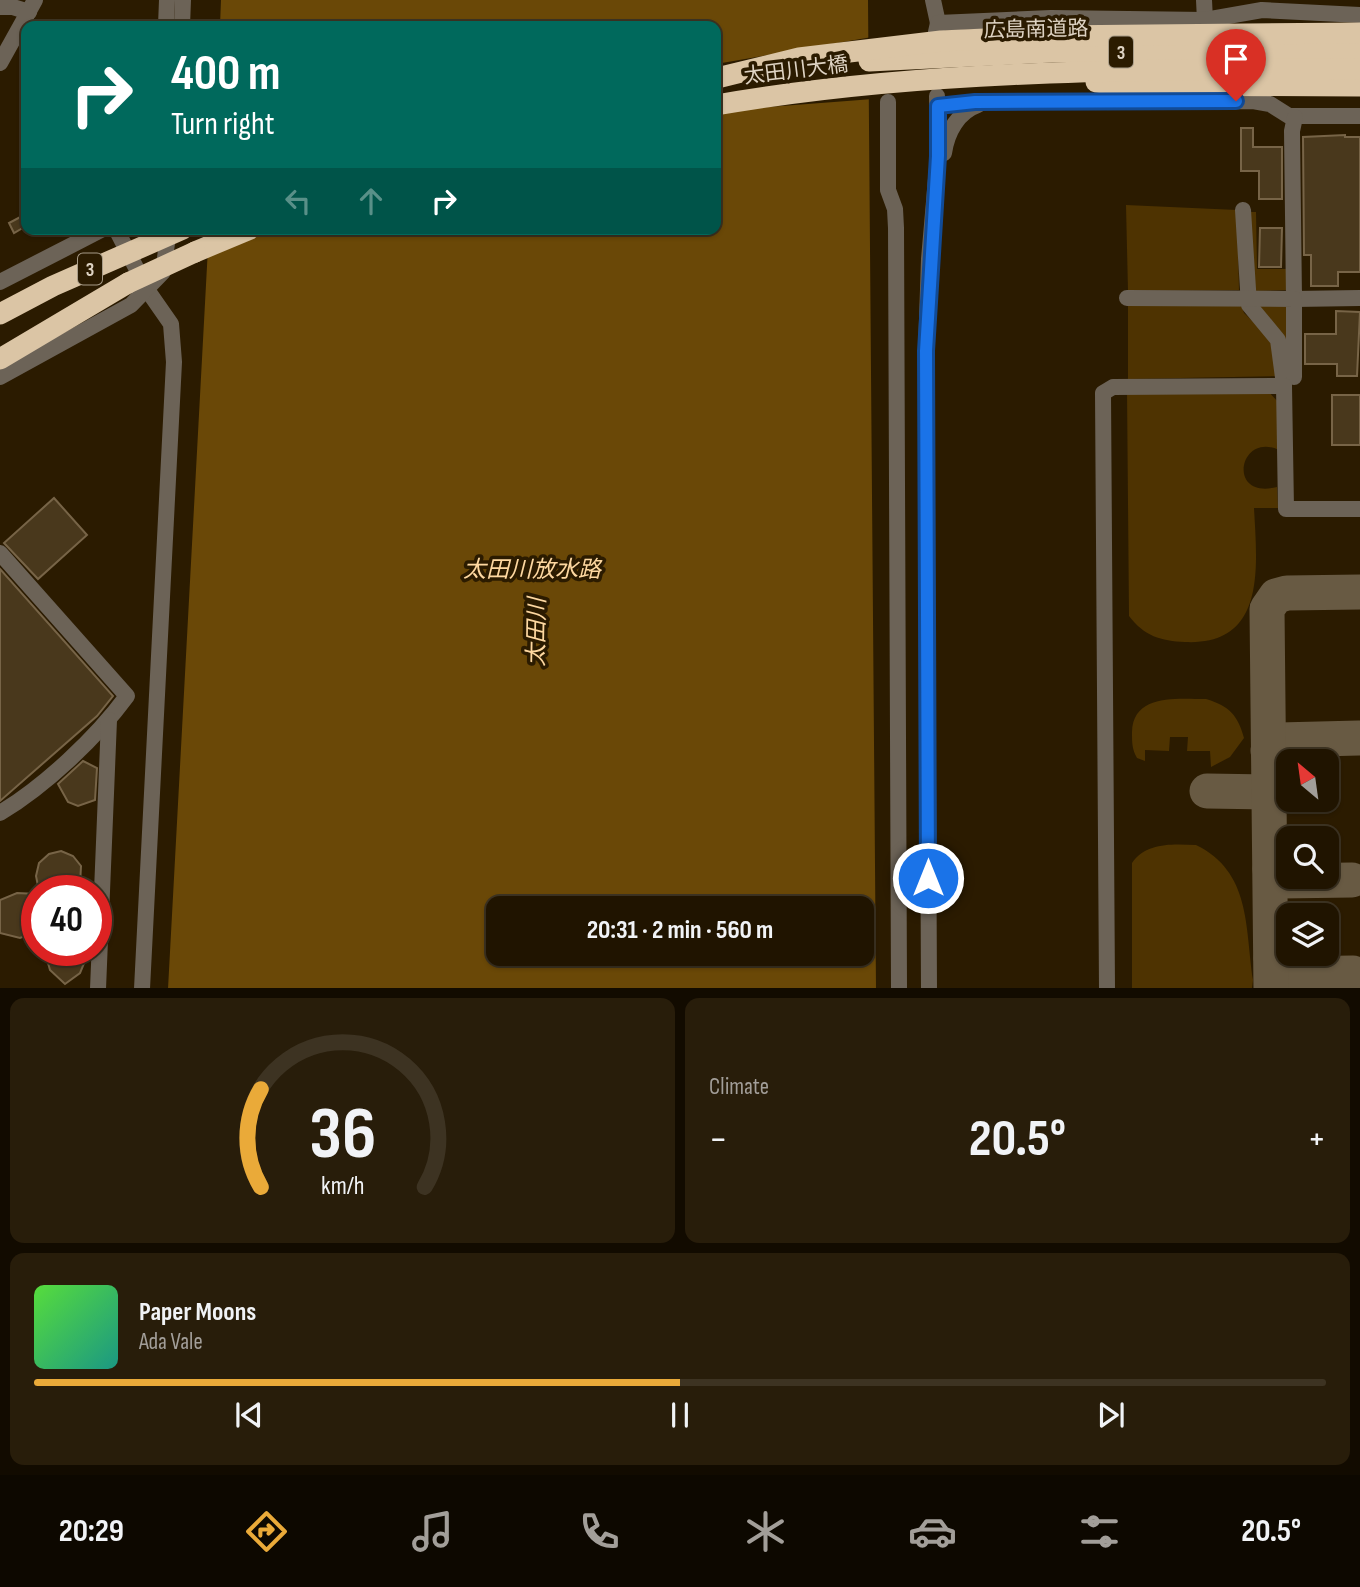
<!DOCTYPE html>
<html lang="en">
<head>
<meta charset="utf-8">
<style>
	body { margin:0; font-family:"Sofia Sans Condensed","Noto Sans JP",sans-serif; background:#281d0a; color:#f1f3f6; height:100vh; display:flex; flex-direction:column; font-size:26px; white-space:nowrap }
	* { box-sizing:border-box; margin:0 }
	p { font-size:23px; color:#a29e99 }
	.icon { flex:none; width:38px; height:38px; fill:none; stroke:currentColor; stroke-width:2; stroke-linecap:round; stroke-linejoin:round }
	.map { position:relative; height:988px; overflow:hidden }
	.drawer { display:flex; flex-direction:column; gap:10px; padding:10px; background:#120b00; flex:1 }
	.drawer>* { flex:none }
	.guide { position:absolute; left:21px; top:21px; width:700px; height:214px; border-radius:14px; box-shadow:0 2px 5px #0004,0 0 0 2px #3d3322; background:#00695c; color:#fff; overflow:hidden }
	.needle { width:46px; rotate:331deg }
	.tools { position:absolute; left:1276px; top:749px; display:grid; gap:14px }
	.tools a { display:grid; place-items:center; width:63px; height:63px; border-radius:14px; background:#201400; box-shadow:0 2px 5px #0004,0 0 0 2px #3d3322; font-size:35px }
	.speed { position:absolute; left:21px; top:875px; display:flex; gap:14px; font-size:35px; font-weight:700; text-align:center }
	.speed>* { display:grid; place-content:center; width:91px; height:91px; border-radius:50%; background:#201400; box-shadow:0 2px 5px #0004,0 0 0 2px #3d3322; line-height:1 }
	.speed .limit { border:10px solid #d22; background:#fff; color:#111 }
	.pin { position:absolute; display:grid; place-items:center; width:60px; height:60px; color:#fff; margin:-72px -30px; border-radius:50% 50% 50% 0; rotate:-45deg; box-shadow:0 0 7px #0007 }
	.pin .icon { rotate:45deg }
	.me { position:absolute; width:77px; margin:-38px; rotate:0deg; stroke-linejoin:round; filter:drop-shadow(0 0 5px #0008) }
	.turn { display:flex; align-items:center; gap:24px; height:147px; padding:0 35px; font-size:32px }
	.turn .icon { width:91px; height:91px; stroke-width:2.5 }
	.turn b { display:block; font-size:49px; line-height:60px }
	.lanes { display:flex; align-items:center; height:66px; padding:0 35px; background:#0003; justify-content:center; gap:35px; direction:ltr }
	.lanes .off { opacity:.35 }
	.big { font-size:52px; font-weight:700; line-height:1.1 }
	.drawer .widget { flex:1; display:flex; flex-direction:column; justify-content:center; gap:10px; min-width:0; padding:0 24px; border-radius:14px; background:#281d0a }
	.drawer .dial { align-items:center; gap:0 }
	.dial svg { height:182px; overflow:visible; fill:none; stroke:#3d3322; stroke-width:7; stroke-linecap:round; text-anchor:middle }
	.dial text { fill:#f1f3f6; stroke:none }
	.song { display:flex; align-items:center; gap:21px }
	.cover { width:84px; height:84px; border-radius:10px; background:linear-gradient(135deg,hsl(110 70% 55%),hsl(170 70% 35%)) }
	.played { height:7px; border-radius:4px; background:linear-gradient(90deg,#eaaa39 50%,#3d3322 50%) }
	.keys { display:flex; justify-content:space-around; direction:ltr }
	.heat { display:flex; justify-content:space-between; align-items:center; font-size:38px; direction:ltr }
	.drawer .tiles { flex:1; display:grid; gap:10px; grid-template-columns:1fr 1fr }
	.widget:last-child { grid-column:span 2 }
	.trip { position:absolute; left:486px; top:896px; width:388px; height:70px; border-radius:14px; background:#201400; box-shadow:0 2px 5px #0004,0 0 0 2px #3d3322; font-weight:700; line-height:70px; text-align:center }
	.menu { display:flex; height:112px; justify-content:space-around; align-items:center; background:#0d0800; color:#a29e99 }
	.menu .icon { width:49px; height:49px }
	.menu .selected { color:#eaaa39 }
	.menu b { font-size:32px; color:#f1f3f6 }
	.map>svg:first-child { display:block }
</style>
</head>
<body>
<div class="map">
<svg width="1360" height="989" viewBox="0 0 1360 989">
	<rect width="100%" height="100%" fill="#2b1b00"/>
	<!-- green -->
	<g fill="#4e3301">
		<polygon points="1126,205 1237,210 1239,290 1128,291"/>
		<polygon points="1248,212 1256,212 1257,269 1288,269 1289,290 1250,291"/>
		<polygon points="1256,303 1288,303 1287,346"/>
		<polygon points="1241,304 1244,313 1273,341 1279,376 1128,379 1128,305"/>
		<path d="M1127,390L1268,391L1279,403V450C1239,431 1226,500 1277,487L1278,508H1254C1257,566 1267,646 1185,642C1161,641 1144,636 1129,616Z"/>
		<path d="M1206,699C1229,706 1238,715 1244,738L1230,757L1211,767L1210,751H1187L1188,737H1170L1169,751L1145,750V761L1137,758C1132,749 1132,743 1132,732C1133,693 1178,699 1206,699Z"/>
		<path d="M1196,845C1251,872 1245,926 1253,980L1252,988H1132V863C1146,842 1173,844 1196,845Z"/>
	</g>
	<!-- water -->
	<path fill="#6a4807" fill-rule="evenodd" d="M221,0H868L876,988L168,989L209,229H716V26H220ZM499,908H863V954H499Z"/>
	<!-- pier -->
	<polygon fill="#2b1b00" points="872,37 873,99 716,111 716,64"/>
	<g fill="none" stroke-linecap="round" stroke-linejoin="round">
		<!-- taxiway -->
		<g stroke="#685a43" stroke-width="35">
			<polyline points="1268,751 1279,740 1359,738"/>
			<polyline points="1207,791 1269,792"/>
			<polyline points="1270,869 1281,881 1352,880"/>
			<polyline points="1271,958 1278,971 1285,974 1353,973"/>
			<polyline points="1271,989 1267,609 1276,596 1287,593 1360,592"/>
		</g>
	</g>
	<!-- building -->
	<g fill="#49381c" stroke="#776447" stroke-width="2">
		<polygon points="1241,128 1253,128 1253,147 1282,147 1282,199 1259,199 1259,171 1241,171"/>
		<polygon points="1345,135 1345,137 1360,137 1360,272 1338,272 1338,286 1311,286 1311,255 1304,255 1303,137"/>
		<polygon points="26,214 26,226 14,233 9,223"/>
		<polygon points="1260,228 1282,228 1281,267 1259,267"/>
		<polygon points="1336,311 1360,312 1357,376 1337,376 1337,364 1305,364 1305,334 1336,334"/>
		<rect x="1332" y="395" width="28" height="50"/>
		<polygon points="54,498 87,535 38,579 4,543"/>
		<polygon points="0,569 113,696 97,716 0,801"/>
		<polygon points="83,761 97,768 95,800 78,806 68,802 58,784"/>
		<polygon points="61,851 73,856 81,866 80,885 76,891 39,891 36,876 39,863 49,854"/>
		<polygon points="17,893 37,894 37,931 20,938 0,933 0,900"/>
		<polygon points="51,950 82,950 85,961 80,973 65,984 50,970 48,963"/>
	</g>
	<g fill="none" stroke-linecap="round" stroke-linejoin="round">
		<!-- minor -->
		<g stroke="#6c6357" stroke-width="16">
			<polyline points="933,0 938,23"/>
			<polyline points="1204,0 1205,20"/>
			<polyline points="0,7 13,7 29,12"/>
			<polyline points="166,26 167,0"/>
			<polyline points="182,26 183,0"/>
			<polyline points="936,32 938,23 1051,18 1205,20 1262,10 1360,15"/>
			<polyline points="0,63 35,0"/>
			<polyline points="888,102 888,190 895,209 896,228 899,989"/>
			<polyline points="938,106 987,102 1253,101 1270,104 1289,116 1360,116"/>
			<polyline points="1295,117 1292,131 1294,299 1360,298"/>
			<path d="M944,153C947,132 958,112 978,105"/>
			<polyline points="1243,210 1249,305 1278,340 1284,385"/>
			<polyline points="116,229 148,291 171,324 174,362 142,989"/>
			<polyline points="0,282 103,229"/>
			<polyline points="1127,298 1294,299 1294,377"/>
			<polyline points="0,377 131,305 163,272 169,229"/>
			<path d="M0,553L127,696C96,738 45,786 0,813"/>
			<polyline points="98,989 109,720"/>
			<polyline points="929,989 926,350 929,259 938,156 937,96"/>
			<polyline points="1107,989 1103,393 1113,387 1284,386 1286,509 1360,509"/>
		</g>
		<!-- highway -->
		<g stroke="#dbc5a5" stroke-width="21">
			<polyline points="869,61 1052,52 1360,51"/>
			<polyline points="717,78 799,58 941,41 1051,36 1360,33"/>
			<polyline points="1096,82 1122,85 1360,86"/>
			<path d="M716,105C928,68 1146,70 1360,69"/>
			<polyline points="195,252 250,229"/>
			<polyline points="0,359 128,283"/>
		</g>
		<!-- highway-bridge -->
		<g stroke="#dbc5a5" stroke-width="21">
			<polyline points="128,283 195,252"/>
			<polyline points="0,314 53,286 183,229"/>
		</g>
	</g>
	<g fill="none" stroke-linecap="round" stroke-linejoin="round">
		<defs>
			<polyline id="route" points="928,878 926,351 938,156 938,106 975,102 1236,101"/>
		</defs>
		<!-- route casing -->
		<use href="#route" stroke="#114b97" stroke-width="18"/>
		<!-- route -->
		<use href="#route" stroke="#1a73e8" stroke-width="12"/>
	</g>
	<g text-anchor="middle" stroke-width="7" stroke-linejoin="round" paint-order="stroke">
		<!-- shield labels -->
		<g fill="#2b1b00" stroke="#a89c88" stroke-width="2">
			<rect x="1109" y="36.5" width="24" height="31" rx="5"/>
			<rect x="78" y="253.5" width="24" height="31" rx="5"/>
		</g>
		<g font-size="19" font-weight="bold" fill="#ded3c3">
			<text x="1121" y="59">3</text>
			<text x="90" y="276">3</text>
		</g>
		<!-- street labels -->
		<g font-size="21" fill="#ded3c3" stroke="#2b1b00">
			<text transform="translate(1036 29) rotate(-1)" y="7">広島南道路</text>
			<text transform="translate(796 70) rotate(-7)" y="7">太田川大橋</text>
		</g>
		<!-- water labels -->
		<g font-size="23" font-style="italic" fill="#fed8a0" stroke="#2b1b00">
			<text x="532" y="577">太田川放水路</text>
			<text transform="translate(536 632) rotate(-89)" y="8">太田川</text>
		</g>
	</g>
</svg>
<div class="tools">
<a><svg class="needle" viewBox="-14 -14 28 28"><path d="M0-13l5 13h-10z" fill="#e53935"/><path d="M0 13l5-13h-10z" fill="#a29e99"/></svg></a>
<a><svg class="icon" aria-label="search" viewBox="0 0 24 24"><circle cx="10" cy="10" r="6"/><path d="M15 15l6 6"/></svg></a>
<a><svg class="icon" aria-label="layers" viewBox="0 0 24 24"><path d="M12 4l9 5-9 5-9-5zM3 14l9 5 9-5"/></svg></a>
</div>
<div class="speed"><div class="limit">40</div></div>
<div class="pin" style="left:1236px;top:101px;background:#d93025"><svg class="icon" aria-label="arrive" viewBox="0 0 24 24"><path d="M6 21V4h12l-3 4 3 4H6"/></svg></div>
<svg class="me" style="left:928px;top:878px" viewBox="-20 -20 40 40"><circle r="17" fill="#1a73e8" stroke="#fff" stroke-width="3"/><path d="M0-11L8 9 0 5-8 9z" fill="#fff"/></svg>
<div class="trip">20:31 · 2 min · 560 m</div>
<div class="guide">
<div class="turn"><svg class="icon" aria-label="right" viewBox="0 0 24 24"><path d="M7 20v-9h11M14 6l5 5-5 5"/></svg><div><b>400 m</b>Turn right</div></div>
<div class="lanes"><svg class="icon off" aria-label="left" viewBox="0 0 24 24"><path d="M17 20v-9H6M10 6l-5 5 5 5"/></svg><svg class="icon off" aria-label="ahead" viewBox="0 0 24 24"><path d="M12 20V5M6 11l6-6 6 6"/></svg><svg class="icon" aria-label="right" viewBox="0 0 24 24"><path d="M7 20v-9h11M14 6l5 5-5 5"/></svg></div>
</div>
</div>
<section class="drawer">
<div class="tiles">
<div class="widget dial"><svg viewBox="0 0 100 80">
<path d="M14 69A42 42 0 1 1 86 69"/>
<path d="M14 69A42 42 0 0 1 14 26" stroke="#eaaa39"/>
<text x="50" y="56" font-size="32" font-weight="700">36</text>
<text x="50" y="72" font-size="11">km/h</text>
</svg></div>
<div class="widget"><p>Climate</p>
<div class="heat"><a>−</a><b class="big">20.5°</b><a>+</a></div>
</div>
<div class="widget">
<div class="song"><i class="cover"></i><div><b>Paper Moons</b><p>Ada Vale</p></div></div>
<div class="played"></div>
<div class="keys"><svg class="icon" aria-label="previous" viewBox="0 0 24 24"><path d="M18 5L8 12l10 7zM5 5v14"/></svg><svg class="icon" aria-label="pause" viewBox="0 0 24 24"><path d="M8 5v14M16 5v14"/></svg><svg class="icon" aria-label="next" viewBox="0 0 24 24"><path d="M6 5l10 7-10 7zM19 5v14"/></svg></div>
</div>
</div>
</section>
<nav class="menu">
<b>20:29</b>
<svg class="icon selected" aria-label="directions" viewBox="0 0 24 24"><path d="M12 3l9 9-9 9-9-9zM9 14v-3h6M13 9l2 2-2 2"/></svg>
<svg class="icon" aria-label="music" viewBox="0 0 24 24"><path d="M9 18V5l10-2v13"/><circle cx="6" cy="18" r="3"/><circle cx="16" cy="16" r="3"/></svg>
<svg class="icon" aria-label="phone" viewBox="0 0 24 24"><path d="M5 4h4l2 5-3 2q2 4 5 5l2-3 5 2v4C11 20 4 13 5 4z"/></svg>
<svg class="icon" aria-label="climate" viewBox="0 0 24 24"><path d="M12 3v18M4 7l16 10M4 17L20 7"/></svg>
<svg class="icon" aria-label="car" viewBox="0 0 24 24"><path d="M5 17H2v-5l4-1 3-4h7l3 4 3 1v5h-3M9 17h6M6 11h13"/><circle cx="7" cy="17" r="2"/><circle cx="17" cy="17" r="2"/></svg>
<svg class="icon" aria-label="filters" viewBox="0 0 24 24"><path d="M4 7h16M4 17h16"/><circle cx="9" cy="7" r="2"/><circle cx="15" cy="17" r="2"/></svg>
<b>20.5°</b>
</nav>
</body>
</html>
